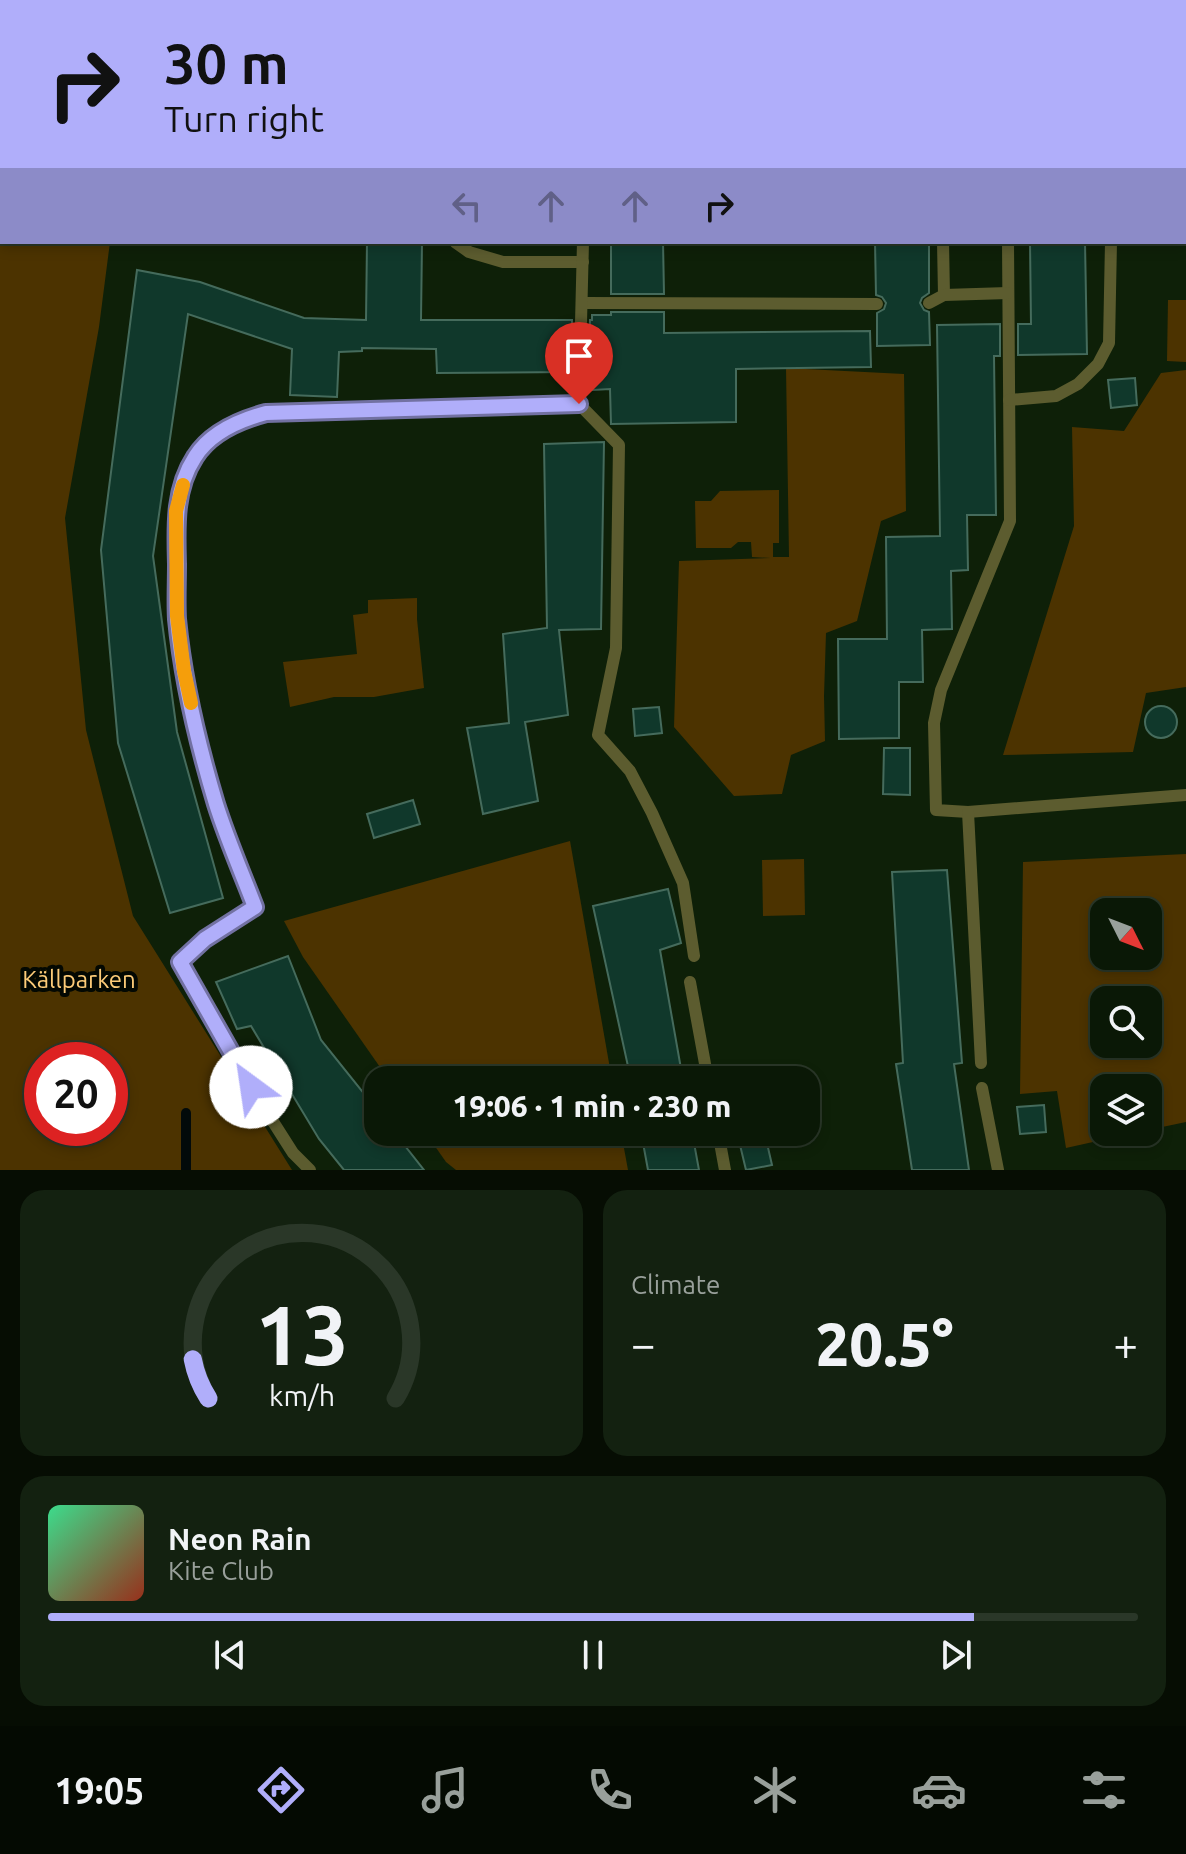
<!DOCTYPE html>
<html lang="en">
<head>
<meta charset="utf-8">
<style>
	body { margin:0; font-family:Ubuntu,sans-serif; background:#132110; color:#f1f3f6; height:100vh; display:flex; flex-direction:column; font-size:30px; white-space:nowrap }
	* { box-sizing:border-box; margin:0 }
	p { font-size:26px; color:#99a09b }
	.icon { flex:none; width:44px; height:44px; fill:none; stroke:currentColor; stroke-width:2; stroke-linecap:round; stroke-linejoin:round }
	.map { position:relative; height:1170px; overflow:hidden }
	.sheet { display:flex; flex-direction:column; gap:20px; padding:20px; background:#060d03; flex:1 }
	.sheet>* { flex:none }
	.hud { position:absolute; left:0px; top:0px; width:1186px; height:244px; box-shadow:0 4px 12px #0003,0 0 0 2px #2a3728; background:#b0aefa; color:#111; overflow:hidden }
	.needle { width:52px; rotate:132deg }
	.buttons { position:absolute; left:1090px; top:898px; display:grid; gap:16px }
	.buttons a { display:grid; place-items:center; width:72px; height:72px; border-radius:16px; background:#0a1806; box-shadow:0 4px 12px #0003,0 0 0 2px #2a3728; font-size:40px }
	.speed { position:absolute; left:24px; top:1042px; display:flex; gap:16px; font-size:40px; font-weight:700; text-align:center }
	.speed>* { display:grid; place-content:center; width:104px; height:104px; border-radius:50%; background:#0a1806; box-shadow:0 4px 12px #0003,0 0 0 2px #2a3728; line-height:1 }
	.speed .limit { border:12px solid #d22; background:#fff; color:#111 }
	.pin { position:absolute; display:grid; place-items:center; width:68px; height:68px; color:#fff; margin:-82px -34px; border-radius:50% 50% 50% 0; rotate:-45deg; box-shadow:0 0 8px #0007 }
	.pin .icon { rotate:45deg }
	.me { position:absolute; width:88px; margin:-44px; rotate:329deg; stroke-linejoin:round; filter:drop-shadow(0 0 6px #0008) }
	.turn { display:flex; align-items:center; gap:28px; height:168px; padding:0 32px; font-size:36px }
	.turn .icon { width:104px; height:104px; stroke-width:2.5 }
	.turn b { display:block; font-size:56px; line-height:68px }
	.lanes { display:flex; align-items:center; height:76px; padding:0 32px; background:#0003; justify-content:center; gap:40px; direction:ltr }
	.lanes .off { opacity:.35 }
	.big { font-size:60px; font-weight:800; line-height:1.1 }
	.sheet .tile { flex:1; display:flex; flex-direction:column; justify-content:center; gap:12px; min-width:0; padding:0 28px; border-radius:24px; background:#132110 }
	.sheet .dial { align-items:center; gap:0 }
	.dial svg { height:208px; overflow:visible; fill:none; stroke:#2a3728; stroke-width:7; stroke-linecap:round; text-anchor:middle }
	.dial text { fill:#f1f3f6; stroke:none }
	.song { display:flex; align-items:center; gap:24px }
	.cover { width:96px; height:96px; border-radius:12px; background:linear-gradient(135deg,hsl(150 70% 55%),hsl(10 70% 35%)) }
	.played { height:8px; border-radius:4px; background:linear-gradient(90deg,#b0aefa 85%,#2a3728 85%) }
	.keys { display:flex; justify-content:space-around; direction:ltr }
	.heat { display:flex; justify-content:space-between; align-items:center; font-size:44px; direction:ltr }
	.sheet .tiles { flex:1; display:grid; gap:20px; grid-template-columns:1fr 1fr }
	.tile:last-child { grid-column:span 2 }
	.trip { position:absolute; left:364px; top:1066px; width:456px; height:80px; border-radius:24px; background:#0a1806; box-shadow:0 4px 12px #0003,0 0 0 2px #2a3728; font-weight:800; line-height:80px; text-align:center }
	.menu { display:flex; height:128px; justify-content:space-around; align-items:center; background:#040a02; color:#99a09b }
	.menu .icon { width:56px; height:56px }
	.menu .active { color:#b0aefa }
	.menu b { font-size:36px; color:#f1f3f6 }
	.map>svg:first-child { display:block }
</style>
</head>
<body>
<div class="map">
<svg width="1186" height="1170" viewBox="0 0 1186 1170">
	<rect width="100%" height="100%" fill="#0e2008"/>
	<!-- green -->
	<g fill="#4c3300" fill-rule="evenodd">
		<polygon points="349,0 603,0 603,2 351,2"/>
		<path d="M0,213H2V242H110L99,327L65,518L86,730L133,916L292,1170H0ZM110,1060V1128H42V1060Z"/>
		<polygon points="1168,300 1186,300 1186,362 1167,361"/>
		<polygon points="786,368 904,374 906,511 881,521 857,621 826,633 824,696 825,741 791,755 782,794 734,796 674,727 679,561 771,558 752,557 751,542 738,542 731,548 696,548 695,501 711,501 720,491 779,490 779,543 773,543 773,557 789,557"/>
		<polygon points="1186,370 1186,687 1146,693 1133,752 1003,755 1074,526 1072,427 1124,431 1161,373"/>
		<polygon points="417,598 417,619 424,688 374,697 334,697 290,707 283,662 357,654 353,615 368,613 368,600"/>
		<polygon points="570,841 612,1080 389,1080 303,957 284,921"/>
		<path d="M1186,854V1122L1148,1130V1088H1104V1132H1138L1066,1148L1057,1091L1020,1094L1023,862ZM1104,912H1148V956H1104ZM1104,1000H1148V1044H1104Z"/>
		<polygon points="804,859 805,915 763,916 762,860"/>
		<polygon points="425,1132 621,1132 628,1170 456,1170 446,1162"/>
	</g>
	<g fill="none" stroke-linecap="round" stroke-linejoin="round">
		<!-- stream -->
		<polyline stroke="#020a0a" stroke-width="10" points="186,1170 186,1113"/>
	</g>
	<!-- building -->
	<g fill="#10382b" stroke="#456b5c" stroke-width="2">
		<polygon points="367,242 422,242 421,320 572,320 571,372 437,373 436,349 362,348 362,351 339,352 337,397 290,395 292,349 188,314 153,556 177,732 223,898 170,913 118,743 101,550 137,270 200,282 304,318 366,320"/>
		<polygon points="611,242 663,242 664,294 611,294"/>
		<polygon points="875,242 929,242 929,293 922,298 920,303 924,310 929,312 930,345 877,346 877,313 884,309 886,303 882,297 876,295"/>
		<polygon points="1030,242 1085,242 1087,354 1018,355 1018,324 1031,324"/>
		<polygon points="611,312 664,312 664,333 870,331 871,367 736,369 736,422 611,424 610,389 593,390 593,371 589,371 590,320 592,320 592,315 611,315"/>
		<polygon points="1000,324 1000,356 994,356 996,515 967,515 968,570 951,571 952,629 922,630 923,682 899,682 899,738 839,739 838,639 887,639 886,537 940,536 937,325"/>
		<polygon points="1135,378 1137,405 1111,408 1108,380"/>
		<polygon points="604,442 601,629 559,630 568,715 525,722 538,801 483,814 467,728 509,723 503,634 547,628 544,444"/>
		<circle cx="1161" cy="722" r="16"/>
		<polygon points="659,707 662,733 635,736 633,709"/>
		<polygon points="884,748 910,748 910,795 883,794"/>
		<polygon points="413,800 420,824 374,838 367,814"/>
		<polygon points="947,870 962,1063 954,1064 969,1170 912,1170 896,1064 903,1063 892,872"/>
		<polygon points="668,889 681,943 660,950 683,1080 631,1080 593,906"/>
		<polygon points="288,956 321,1040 378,1111 378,1132 394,1132 424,1170 344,1170 319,1139 251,1026 237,1029 216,982"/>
		<polygon points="1044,1105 1046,1132 1020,1134 1017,1107"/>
		<polygon points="641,1132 692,1132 699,1170 648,1170"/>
		<polygon points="766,1139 772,1165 746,1170 740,1145"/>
	</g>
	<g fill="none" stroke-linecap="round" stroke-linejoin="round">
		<!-- lane -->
		<g stroke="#5c5c2f" stroke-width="12">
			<polyline points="1141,0 1141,2"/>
			<polyline points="917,2 917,0"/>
			<polyline points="455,242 469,252 503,262 583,262"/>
			<polyline points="943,242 944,295"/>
			<polyline points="1008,242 1010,521 941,690 934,723 936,810 968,812 1186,795"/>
			<polyline points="582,303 877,304"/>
			<polyline points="929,303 944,295 1008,293"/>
			<polyline points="1009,400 1056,396 1078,384 1098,364 1109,343 1111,242"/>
			<polyline points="579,404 619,445 616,648 598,735 630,771 652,813 683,883 694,956"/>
			<polyline points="968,812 981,1063"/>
			<polyline points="690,982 708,1080"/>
			<polyline points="982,1088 998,1170"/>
			<polyline points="718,1132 725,1170"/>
			<path d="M310,1170L293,1153L237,1065L180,962L205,939L255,907C242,873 227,839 216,804C198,744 183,682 177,619C176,601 177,582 177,564C176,527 174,489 195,457C211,433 240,420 266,413L579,404L583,242"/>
		</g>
		<!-- street -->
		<g stroke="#5c5c2f" stroke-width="20">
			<polyline points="287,0 289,2"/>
			<polyline points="1184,118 1186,118"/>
		</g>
	</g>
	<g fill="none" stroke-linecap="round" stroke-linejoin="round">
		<defs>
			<path id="route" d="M251,1087L180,962L205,939L255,907C242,873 227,839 216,804C198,744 183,682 177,619C176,601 177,582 177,564C176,527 174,489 195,457C210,433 240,420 266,413L579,404"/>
		</defs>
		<!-- route casing -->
		<use href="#route" stroke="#7271a2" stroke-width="20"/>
		<!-- route -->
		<use href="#route" stroke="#b0aefa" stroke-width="14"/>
		<!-- slow -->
		<polyline stroke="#f59e0b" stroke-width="14" points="183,485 176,511 177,616 184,671 191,703"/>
	</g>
	<g text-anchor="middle" stroke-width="8" stroke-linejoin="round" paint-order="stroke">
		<!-- park labels -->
		<g font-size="24" fill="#fccb78" stroke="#030802">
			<text x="79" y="988">Källparken</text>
		</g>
	</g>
</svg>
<div class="buttons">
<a><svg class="needle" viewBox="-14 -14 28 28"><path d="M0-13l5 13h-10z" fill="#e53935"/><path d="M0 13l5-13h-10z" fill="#99a09b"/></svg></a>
<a><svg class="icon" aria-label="search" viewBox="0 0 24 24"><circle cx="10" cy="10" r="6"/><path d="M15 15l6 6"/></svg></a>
<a><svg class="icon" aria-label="layers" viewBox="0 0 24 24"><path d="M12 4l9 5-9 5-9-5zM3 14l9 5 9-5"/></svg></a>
</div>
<div class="speed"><div class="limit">20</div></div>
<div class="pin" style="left:579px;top:404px;background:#d93025"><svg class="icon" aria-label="arrive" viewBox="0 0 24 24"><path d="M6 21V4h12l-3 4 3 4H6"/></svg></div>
<svg class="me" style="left:251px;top:1087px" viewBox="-20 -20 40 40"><circle r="19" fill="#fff"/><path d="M0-13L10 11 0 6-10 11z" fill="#b0aefa"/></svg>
<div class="trip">19:06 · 1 min · 230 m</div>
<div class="hud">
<div class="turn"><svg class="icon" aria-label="right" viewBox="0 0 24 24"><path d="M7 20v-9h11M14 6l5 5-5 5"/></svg><div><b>30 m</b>Turn right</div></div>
<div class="lanes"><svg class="icon off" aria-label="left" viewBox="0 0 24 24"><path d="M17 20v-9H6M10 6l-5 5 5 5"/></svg><svg class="icon off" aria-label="ahead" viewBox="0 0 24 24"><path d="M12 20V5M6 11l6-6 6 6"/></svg><svg class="icon off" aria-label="ahead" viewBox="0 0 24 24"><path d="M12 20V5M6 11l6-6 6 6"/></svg><svg class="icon" aria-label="right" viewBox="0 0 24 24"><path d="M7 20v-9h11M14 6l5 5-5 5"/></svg></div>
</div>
</div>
<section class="sheet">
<div class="tiles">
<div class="tile dial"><svg viewBox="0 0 100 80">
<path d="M14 69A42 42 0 1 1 86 69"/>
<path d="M14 69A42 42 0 0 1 8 54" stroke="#b0aefa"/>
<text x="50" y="56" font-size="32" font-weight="700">13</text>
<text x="50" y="72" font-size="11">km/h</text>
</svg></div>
<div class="tile"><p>Climate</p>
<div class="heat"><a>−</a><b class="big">20.5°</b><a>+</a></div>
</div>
<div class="tile">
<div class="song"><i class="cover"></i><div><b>Neon Rain</b><p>Kite Club</p></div></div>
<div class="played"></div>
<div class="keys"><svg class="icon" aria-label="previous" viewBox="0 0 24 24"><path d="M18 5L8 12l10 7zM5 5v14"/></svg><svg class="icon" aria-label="pause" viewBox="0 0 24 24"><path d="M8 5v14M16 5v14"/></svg><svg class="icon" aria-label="next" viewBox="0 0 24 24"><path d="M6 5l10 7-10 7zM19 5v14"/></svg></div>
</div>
</div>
</section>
<nav class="menu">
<b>19:05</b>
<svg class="icon active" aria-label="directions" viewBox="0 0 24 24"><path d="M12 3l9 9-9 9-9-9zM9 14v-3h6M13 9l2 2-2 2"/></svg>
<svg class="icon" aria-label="music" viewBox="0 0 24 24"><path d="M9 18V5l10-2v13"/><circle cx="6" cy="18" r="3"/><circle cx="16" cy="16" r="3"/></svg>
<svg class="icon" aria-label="phone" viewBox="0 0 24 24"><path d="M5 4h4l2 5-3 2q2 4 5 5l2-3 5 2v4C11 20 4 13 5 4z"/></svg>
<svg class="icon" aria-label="climate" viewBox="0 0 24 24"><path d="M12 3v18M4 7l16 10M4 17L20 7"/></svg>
<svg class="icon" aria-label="car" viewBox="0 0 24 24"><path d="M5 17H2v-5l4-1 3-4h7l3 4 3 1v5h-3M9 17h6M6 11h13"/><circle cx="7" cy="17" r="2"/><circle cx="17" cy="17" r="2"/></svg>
<svg class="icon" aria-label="filters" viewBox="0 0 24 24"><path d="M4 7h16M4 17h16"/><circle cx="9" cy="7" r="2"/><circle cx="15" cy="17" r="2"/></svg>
</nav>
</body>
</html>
